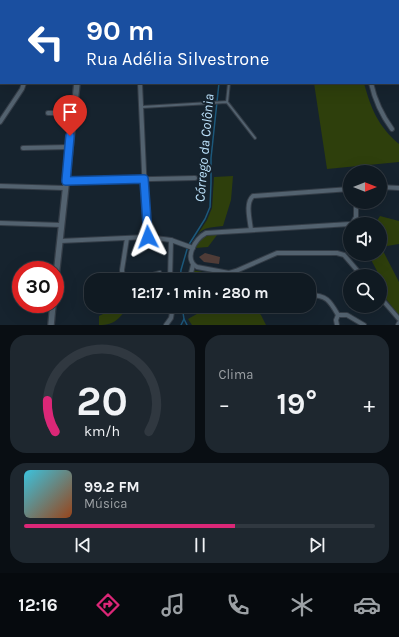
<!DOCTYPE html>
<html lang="pt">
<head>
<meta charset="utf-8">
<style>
	body { margin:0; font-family:Karla,sans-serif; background:#1e272f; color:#f1f3f6; height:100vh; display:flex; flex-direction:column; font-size:15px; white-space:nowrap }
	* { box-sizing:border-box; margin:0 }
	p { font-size:13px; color:#9ca1a5 }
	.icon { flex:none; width:22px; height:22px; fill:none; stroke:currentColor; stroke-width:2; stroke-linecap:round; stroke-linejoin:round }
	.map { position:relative; height:325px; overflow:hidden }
	.details { display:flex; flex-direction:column; gap:10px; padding:10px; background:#090e13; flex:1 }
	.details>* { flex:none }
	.hud { position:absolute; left:0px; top:0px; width:399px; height:84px; box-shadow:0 4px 16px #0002,0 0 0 1px #303840; background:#1a4fa0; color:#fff; overflow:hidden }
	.needle { width:26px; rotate:90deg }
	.controls { position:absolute; left:343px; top:165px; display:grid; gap:8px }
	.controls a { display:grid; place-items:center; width:44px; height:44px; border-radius:50%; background:#101a22; box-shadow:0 4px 16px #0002,0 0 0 1px #303840; font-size:20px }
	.speed { position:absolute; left:12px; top:261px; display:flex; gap:8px; font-size:20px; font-weight:700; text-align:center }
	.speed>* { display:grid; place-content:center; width:52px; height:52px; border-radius:50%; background:#101a22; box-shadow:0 4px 16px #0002,0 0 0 1px #303840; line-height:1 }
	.speed .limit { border:6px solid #d22; background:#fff; color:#111 }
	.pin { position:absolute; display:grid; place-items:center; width:34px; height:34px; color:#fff; margin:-41px -17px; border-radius:50% 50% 50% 0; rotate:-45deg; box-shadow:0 0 4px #0007 }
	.pin .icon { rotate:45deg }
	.me { position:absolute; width:44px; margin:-22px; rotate:357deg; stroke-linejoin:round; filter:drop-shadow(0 0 3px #0008) }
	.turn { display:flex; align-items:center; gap:14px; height:84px; padding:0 20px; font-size:18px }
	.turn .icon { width:52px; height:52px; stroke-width:2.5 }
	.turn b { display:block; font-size:28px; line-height:34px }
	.big { font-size:30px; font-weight:700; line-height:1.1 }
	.details .card { flex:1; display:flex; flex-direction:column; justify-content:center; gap:6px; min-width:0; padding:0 14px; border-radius:16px; background:#1e272f }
	.details .dial { align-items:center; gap:0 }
	.dial svg { height:104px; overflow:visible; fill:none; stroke:#303840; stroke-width:7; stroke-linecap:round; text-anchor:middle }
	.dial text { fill:#f1f3f6; stroke:none }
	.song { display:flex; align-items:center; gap:12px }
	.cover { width:48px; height:48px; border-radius:6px; background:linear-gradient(135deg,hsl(190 70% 55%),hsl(20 70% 35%)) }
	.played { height:4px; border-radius:2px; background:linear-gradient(90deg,#db2777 60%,#303840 60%) }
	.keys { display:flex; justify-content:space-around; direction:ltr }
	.heat { display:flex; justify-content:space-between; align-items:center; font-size:22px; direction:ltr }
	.details .tiles { flex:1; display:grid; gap:10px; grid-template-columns:1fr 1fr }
	.card:last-child { grid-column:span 2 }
	.trip { position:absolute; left:84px; top:273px; width:232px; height:40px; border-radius:16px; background:#101a22; box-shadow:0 4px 16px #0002,0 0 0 1px #303840; font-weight:700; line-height:40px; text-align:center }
	.menu { display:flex; height:64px; justify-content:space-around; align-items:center; background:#060a0e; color:#9ca1a5 }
	.menu .icon { width:28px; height:28px }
	.menu .active { color:#db2777 }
	.menu b { font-size:18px; color:#f1f3f6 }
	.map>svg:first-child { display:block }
</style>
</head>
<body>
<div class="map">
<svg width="399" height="325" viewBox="0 0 399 325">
	<rect width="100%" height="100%" fill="#16232e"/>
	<!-- green -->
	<g fill="#2e3f0c">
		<path d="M314,83H364C371,109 378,126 399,144V162L327,169Z"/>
		<path d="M233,176L231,200L223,226C210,228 204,226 196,237L207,220L212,208L214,177Z"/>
		<polygon points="380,216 399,221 399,244 381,247 399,282 399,316 380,291 380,276 377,276 377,271 368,254 380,254 380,224 375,224"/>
		<polygon points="206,235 217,235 208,247 195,248 200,238"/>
		<polygon points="192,270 214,274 213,280 192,280"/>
		<path d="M119,306H129C119,318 116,325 99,325V316Z"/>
		<polygon points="232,306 252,306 261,315 266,325 192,325 188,319 209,307 225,311"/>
	</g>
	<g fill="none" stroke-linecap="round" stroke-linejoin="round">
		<!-- stream -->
		<g stroke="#1c587b" stroke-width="1.5">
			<polyline points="193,0 194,1"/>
			<polyline points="180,280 181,270 188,246 205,219 210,207 211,183 211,158 219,83"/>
			<polyline points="184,319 187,325"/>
			<polyline points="181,325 184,319 182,306"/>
		</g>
	</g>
	<!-- building -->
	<polygon fill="#4f3c37" points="205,253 220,257 219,264 204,262 199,257"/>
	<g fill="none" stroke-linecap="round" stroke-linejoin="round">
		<defs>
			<g id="service">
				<polyline points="227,102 229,83"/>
				<polyline points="142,107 227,102 255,138"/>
				<polyline points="151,280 153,274 160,272"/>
			</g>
			<g id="minor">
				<polyline points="348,0 348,1"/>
				<polyline points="387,0 387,1"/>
				<polyline points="10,1 11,0"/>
				<polyline points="0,10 1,9"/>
				<polyline points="0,38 1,38"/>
				<polyline points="398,51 399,53"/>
				<polyline points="0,64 1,64"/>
				<polyline points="398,77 399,76"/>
				<polyline points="140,83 147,237"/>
				<path d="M371,83C375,101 381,114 392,129"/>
				<polyline points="48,113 72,113"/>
				<polyline points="0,122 22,89 24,83"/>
				<polyline points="23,148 70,147"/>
				<polyline points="66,181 195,178"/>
				<polyline points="0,186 65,188"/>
				<polyline points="380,187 399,188"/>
				<polyline points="0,223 61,225"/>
				<path d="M350,224L206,233C195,239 183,259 197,267L229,273L236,271L277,253H337L344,255L362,276"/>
				<polyline points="352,224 356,217 356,202"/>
				<path d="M251,230C250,220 245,203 253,196L350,189"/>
				<polyline points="60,241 147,237 171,240 193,248"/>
				<polyline points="193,265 190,277 191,278 202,279"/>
				<polyline points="123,280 122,270 127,238"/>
				<polyline points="170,280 171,240"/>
				<path d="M309,295C327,295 330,301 338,315"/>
				<polyline points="380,297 399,319"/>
				<polyline points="263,310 267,306"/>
				<polyline points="338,315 347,315 364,325"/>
				<polyline points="166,325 171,318 173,306"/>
				<polyline points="337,325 336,320 338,315"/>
				<polyline points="398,325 399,323"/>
			</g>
			<polyline id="tertiary" points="136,0 136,1"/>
			<g id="secondary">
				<polyline points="59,0 59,1"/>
				<polyline points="82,1 82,0"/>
				<polyline points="55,286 77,83"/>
				<polyline points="51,325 53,304"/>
			</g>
		</defs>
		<!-- service casing -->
		<use href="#service" stroke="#343d47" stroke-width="4"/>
		<!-- minor casing -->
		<use href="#minor" stroke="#343d47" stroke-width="6"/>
		<!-- tertiary casing -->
		<use href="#tertiary" stroke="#343d47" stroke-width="7"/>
		<!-- secondary casing -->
		<use href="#secondary" stroke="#343d47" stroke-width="8"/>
		<!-- path -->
		<g stroke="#838e97" stroke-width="1" stroke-dasharray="2 2" stroke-linecap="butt">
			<polyline points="398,6 399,6"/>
			<polyline points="234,276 239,280"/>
		</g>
		<!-- service -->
		<use href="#service" stroke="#53626f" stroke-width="2"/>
		<!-- minor -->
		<use href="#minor" stroke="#53626f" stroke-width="4"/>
		<!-- tertiary -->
		<use href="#tertiary" stroke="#53626f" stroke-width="5"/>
		<!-- secondary -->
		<use href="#secondary" stroke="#53626f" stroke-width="5.5"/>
	</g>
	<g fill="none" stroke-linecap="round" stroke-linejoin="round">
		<defs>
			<polyline id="route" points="70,136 66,181 144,179 148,237"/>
		</defs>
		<!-- route casing -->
		<use href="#route" stroke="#114b97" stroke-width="10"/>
		<!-- route -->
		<use href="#route" stroke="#1a73e8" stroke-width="7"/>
	</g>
	<g text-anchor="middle" stroke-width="4" stroke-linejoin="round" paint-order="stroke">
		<!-- water labels -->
		<g font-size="14" font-style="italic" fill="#bbe1fb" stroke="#16232e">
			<text transform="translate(204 148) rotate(-85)" y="5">Córrego da Colônia</text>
		</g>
	</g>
</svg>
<div class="controls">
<a><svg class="needle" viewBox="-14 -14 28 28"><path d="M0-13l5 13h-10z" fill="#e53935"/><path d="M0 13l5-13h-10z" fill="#9ca1a5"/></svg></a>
<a><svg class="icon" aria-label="sound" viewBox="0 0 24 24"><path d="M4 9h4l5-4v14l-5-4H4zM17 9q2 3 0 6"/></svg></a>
<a><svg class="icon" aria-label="search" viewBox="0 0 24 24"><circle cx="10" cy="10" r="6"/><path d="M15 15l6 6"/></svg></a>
</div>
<div class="speed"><div class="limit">30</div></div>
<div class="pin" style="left:70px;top:136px;background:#d93025"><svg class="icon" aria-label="arrive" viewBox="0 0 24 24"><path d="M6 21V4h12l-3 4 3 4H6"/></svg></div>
<svg class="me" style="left:148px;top:237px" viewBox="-20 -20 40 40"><path d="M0-17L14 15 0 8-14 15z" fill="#1a73e8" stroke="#fff" stroke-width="4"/></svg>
<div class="trip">12:17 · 1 min · 280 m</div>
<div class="hud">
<div class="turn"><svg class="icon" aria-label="left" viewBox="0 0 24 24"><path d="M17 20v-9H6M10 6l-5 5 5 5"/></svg><div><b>90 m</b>Rua Adélia Silvestrone</div></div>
</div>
</div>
<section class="details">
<div class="tiles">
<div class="card dial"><svg viewBox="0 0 100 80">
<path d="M14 69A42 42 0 1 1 86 69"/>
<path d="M14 69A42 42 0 0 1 8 45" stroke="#db2777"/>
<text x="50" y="56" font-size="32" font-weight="700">20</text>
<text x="50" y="72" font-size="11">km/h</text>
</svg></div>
<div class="card"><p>Clima</p>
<div class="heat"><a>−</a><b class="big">19°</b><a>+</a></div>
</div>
<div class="card">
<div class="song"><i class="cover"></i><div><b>99.2 FM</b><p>Música</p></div></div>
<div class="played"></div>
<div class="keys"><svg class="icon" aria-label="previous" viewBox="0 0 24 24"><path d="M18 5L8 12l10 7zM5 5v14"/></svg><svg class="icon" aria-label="pause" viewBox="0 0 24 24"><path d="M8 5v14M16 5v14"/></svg><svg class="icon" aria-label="next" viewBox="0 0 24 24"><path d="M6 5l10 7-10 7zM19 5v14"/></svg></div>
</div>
</div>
</section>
<nav class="menu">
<b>12:16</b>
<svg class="icon active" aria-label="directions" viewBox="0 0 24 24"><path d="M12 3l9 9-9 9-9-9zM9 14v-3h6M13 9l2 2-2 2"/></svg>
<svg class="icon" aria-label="music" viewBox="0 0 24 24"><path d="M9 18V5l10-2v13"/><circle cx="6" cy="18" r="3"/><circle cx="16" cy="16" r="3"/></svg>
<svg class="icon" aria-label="phone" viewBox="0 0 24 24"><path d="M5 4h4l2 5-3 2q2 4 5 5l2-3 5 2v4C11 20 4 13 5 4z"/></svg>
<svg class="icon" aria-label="climate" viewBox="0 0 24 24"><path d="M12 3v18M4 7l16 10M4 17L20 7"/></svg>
<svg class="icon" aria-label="car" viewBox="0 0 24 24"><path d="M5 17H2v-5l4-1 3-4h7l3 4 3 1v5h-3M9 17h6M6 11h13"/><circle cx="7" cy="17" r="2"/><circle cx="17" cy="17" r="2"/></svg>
</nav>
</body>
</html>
